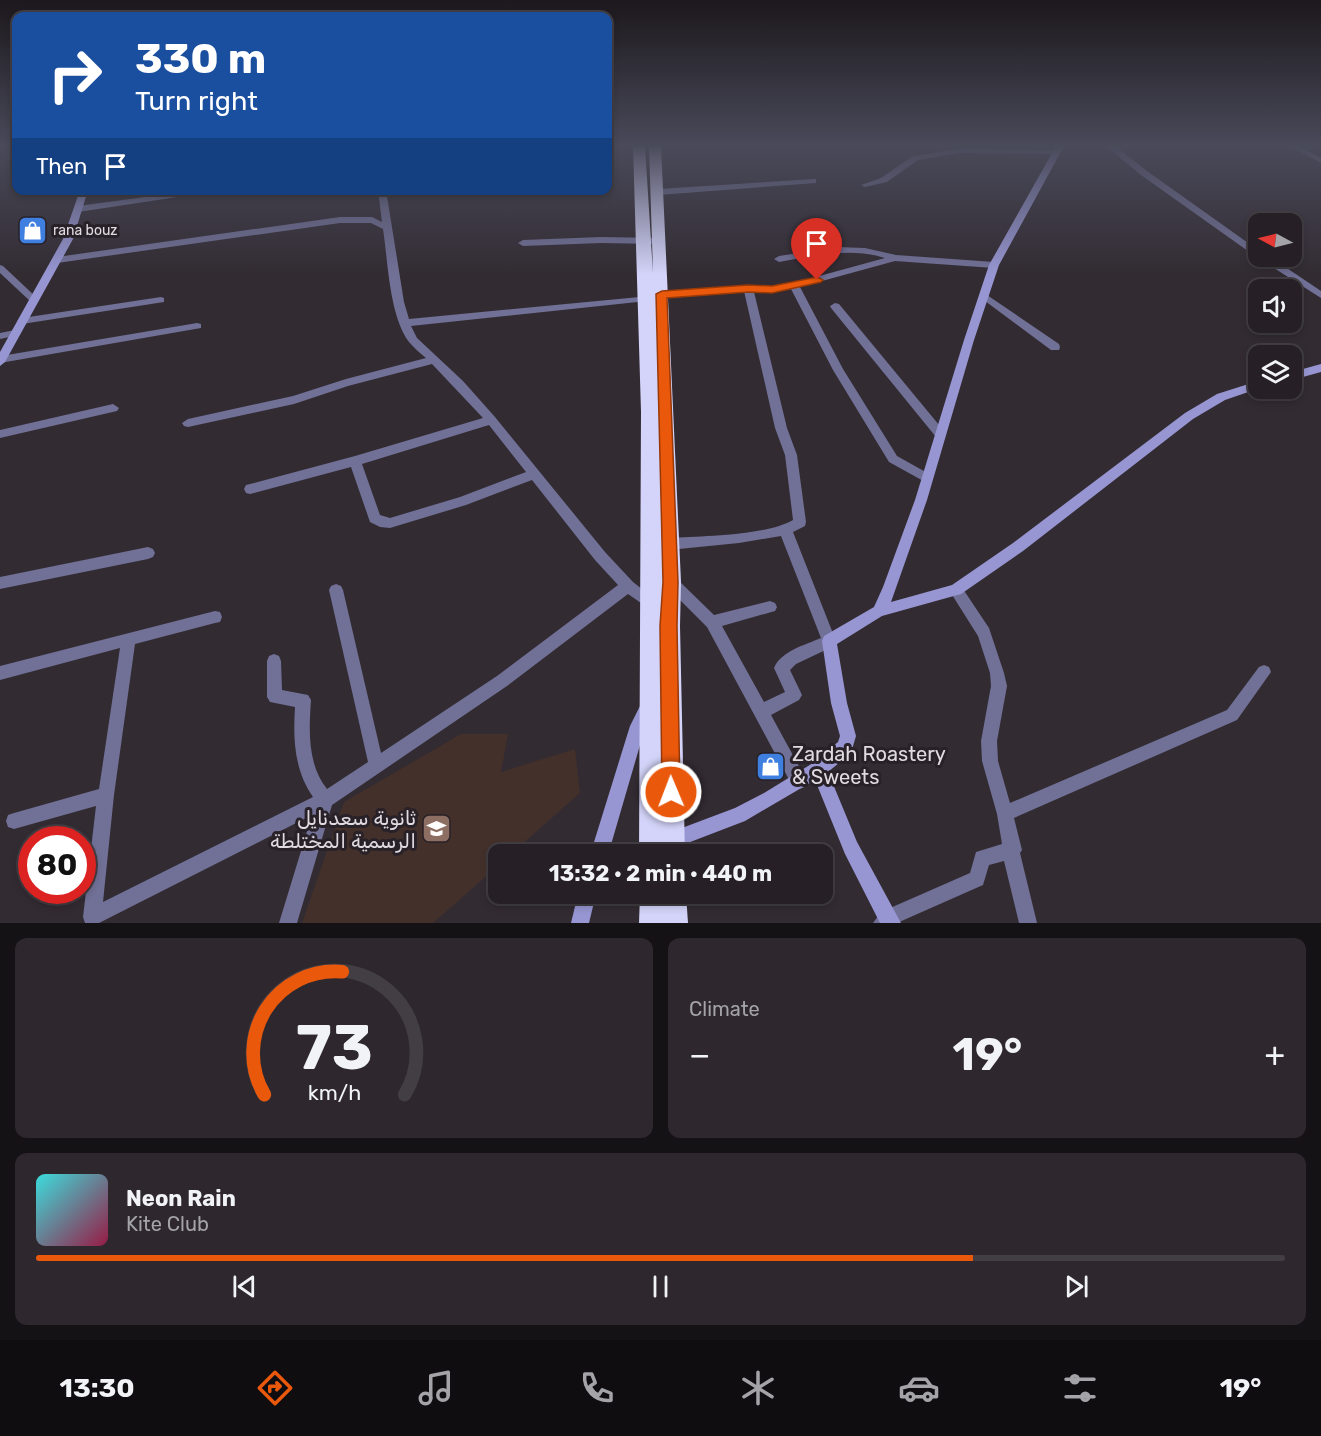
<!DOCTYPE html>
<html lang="en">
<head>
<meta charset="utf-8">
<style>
	body { margin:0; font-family:Rubik,"Noto Sans Arabic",sans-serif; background:#2e282e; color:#f1f3f6; height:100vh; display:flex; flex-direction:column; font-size:22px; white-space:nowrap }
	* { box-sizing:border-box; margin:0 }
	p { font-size:20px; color:#a4a3a7 }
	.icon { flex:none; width:33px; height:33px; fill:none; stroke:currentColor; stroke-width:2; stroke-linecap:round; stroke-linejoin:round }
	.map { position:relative; height:923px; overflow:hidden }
	.drawer { display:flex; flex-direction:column; gap:15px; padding:15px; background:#151215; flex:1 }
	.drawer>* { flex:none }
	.banner { position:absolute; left:12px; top:12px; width:600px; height:183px; border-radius:12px; box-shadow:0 3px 9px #0003,0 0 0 2px #423e43; background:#1a4fa0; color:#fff; overflow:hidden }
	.needle { width:39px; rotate:277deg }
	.controls { position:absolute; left:1248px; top:213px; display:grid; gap:12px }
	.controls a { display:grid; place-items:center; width:54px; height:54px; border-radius:12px; background:#262026; box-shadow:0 3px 9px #0003,0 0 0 2px #423e43; font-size:30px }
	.speed { position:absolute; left:18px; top:826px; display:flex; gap:12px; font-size:30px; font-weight:700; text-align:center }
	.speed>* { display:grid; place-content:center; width:78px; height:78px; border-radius:50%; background:#262026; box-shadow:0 3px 9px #0003,0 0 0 2px #423e43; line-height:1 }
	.speed .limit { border:9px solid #d22; background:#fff; color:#111 }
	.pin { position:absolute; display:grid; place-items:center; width:51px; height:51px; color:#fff; margin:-62px -26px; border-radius:50% 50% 50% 0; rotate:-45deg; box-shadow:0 0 6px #0007 }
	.pin .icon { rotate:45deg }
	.me { position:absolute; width:66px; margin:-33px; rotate:359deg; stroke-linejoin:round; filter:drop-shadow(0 0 4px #0008) }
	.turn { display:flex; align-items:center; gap:21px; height:126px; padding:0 24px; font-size:27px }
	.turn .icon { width:78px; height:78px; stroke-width:2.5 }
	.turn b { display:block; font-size:42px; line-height:51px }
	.then { display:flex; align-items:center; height:57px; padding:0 24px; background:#0003; gap:12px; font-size:22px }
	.big { font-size:45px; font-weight:700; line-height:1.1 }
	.drawer .widget { flex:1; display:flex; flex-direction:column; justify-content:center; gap:9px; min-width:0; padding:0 21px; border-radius:12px; background:#2e282e }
	.drawer .dial { align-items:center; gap:0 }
	.dial svg { height:156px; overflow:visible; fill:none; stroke:#423e43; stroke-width:7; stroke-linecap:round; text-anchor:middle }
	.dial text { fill:#f1f3f6; stroke:none }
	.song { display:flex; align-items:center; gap:18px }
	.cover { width:72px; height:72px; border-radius:9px; background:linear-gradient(135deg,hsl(180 70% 55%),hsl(340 70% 35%)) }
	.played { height:6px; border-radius:3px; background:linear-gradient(90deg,#ea580c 75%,#423e43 75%) }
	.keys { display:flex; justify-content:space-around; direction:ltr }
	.heat { display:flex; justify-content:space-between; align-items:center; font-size:33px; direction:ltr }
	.drawer .tiles { flex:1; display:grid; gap:15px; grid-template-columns:1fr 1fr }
	.widget:last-child { grid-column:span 2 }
	.trip { position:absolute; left:488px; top:844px; width:345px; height:60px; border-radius:12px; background:#262026; box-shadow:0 3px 9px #0003,0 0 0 2px #423e43; font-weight:700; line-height:60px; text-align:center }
	.tabs { display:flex; height:96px; justify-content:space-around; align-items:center; background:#0f0d0f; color:#a4a3a7 }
	.tabs .icon { width:42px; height:42px }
	.tabs .on { color:#ea580c }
	.tabs b { font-size:27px; color:#f1f3f6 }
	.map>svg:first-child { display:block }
</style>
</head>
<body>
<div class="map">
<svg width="1321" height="923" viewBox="0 0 1321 923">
	<rect width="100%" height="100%" fill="#322b32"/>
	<!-- education -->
	<polygon fill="#43302a" points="461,734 508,734 501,772 575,749 580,793 510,855 498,855 498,866 433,923 302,923 344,802"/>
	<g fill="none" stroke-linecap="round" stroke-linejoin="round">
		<!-- street -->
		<g fill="#717096" fill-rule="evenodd">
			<polygon points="1106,146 1115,146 1147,171 1258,250 1258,256 1269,256 1321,291 1321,298 1255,256 1141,175"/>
			<polygon points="1289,146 1299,146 1321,158 1321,163"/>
			<polygon points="959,149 1056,150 1060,152 1056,154 959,153 918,160 887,182 865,187 861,185 881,178 913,156"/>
			<polygon points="813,179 816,179 816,183 658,195 654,192 658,189"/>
			<polygon points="197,190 224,190 78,212 74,209 78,206"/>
			<path d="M378,190H386L404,302L409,319L650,296L652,298L647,301L411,326L417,338L463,381L495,417L605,552L633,582L656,600L658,604L656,608L651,610L628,594L507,686L332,805L297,923H279L312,815L99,923H85L83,917L96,806L14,829L8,827L6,821L8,815L14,813L99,789L120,648L0,680V666L215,611L220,612L222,617L220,622L215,623L135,644L114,795L103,902L313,797C294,770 293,738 295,707L270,702L267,697V661L269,656L274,654L279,656L281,661L282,690L308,695L311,700C309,730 307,764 327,789L368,762L329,590L331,586L336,584L341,586L343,590L381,753L497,676L618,585L595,560L532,480L466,505L390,528L380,527L370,522L351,467L250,494L246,493L244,489L246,485L250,484L355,456L483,418L432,364L348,386L294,404L188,427L184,426L182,423L188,419L293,396L346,379L426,358C420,353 414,348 409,342C389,315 388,261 383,229L371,223H340L57,263L52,260L57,257L340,217H372L382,222ZM489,425L526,472L460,497L390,518L380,515L362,464Z"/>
			<polygon points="601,237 660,238 665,241 660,244 601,243 523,246 518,243 523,240"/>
			<path d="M837,247L865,248L896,255L994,262L999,265L994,268L895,261L800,287L843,369L897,456L931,475L933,478L931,481L927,483L889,462L833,370L791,289L772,293L754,292L787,428L797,455L806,522L805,526L793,532L836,641L834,646L796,664L790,670L802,695L799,700L771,715L807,781L805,787L799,789L793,787L707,627L666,586L664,582L666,578L671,576L676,578L714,615L770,601L775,603L777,607L775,611L722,626L764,702L785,692L774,668C781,651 805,645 821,638L781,536L739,543L669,550L664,548L662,544L664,540L669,538C702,536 765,536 793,520L785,455L775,428L744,291L662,297L657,294L662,291L748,285L772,287L801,281L885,258C850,247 814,256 779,262L774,259L779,256Z"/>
			<polygon points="0,265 3,266 37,298 37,302 31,302 0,273"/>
			<polygon points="984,293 1059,344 1060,347 1059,350 1051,350 981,298 979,296"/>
			<polygon points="161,297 164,298 164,302 22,324 17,321 22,318"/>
			<polygon points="835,303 839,304 944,431 946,434 944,437 936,437 831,308 830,306"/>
			<polygon points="197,323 201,324 201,328 0,363 1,356"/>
			<polygon points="15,330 20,333 19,335 0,339 0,333"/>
			<polygon points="113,404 119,408 117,411 0,438 0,430"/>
			<polygon points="148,547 153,549 155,553 153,557 148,559 0,589 0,577"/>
			<polygon points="956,584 961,586 989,628 1004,673 1007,686 997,741 998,761 1010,803 1227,710 1259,667 1264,665 1269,667 1271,672 1237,720 1014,818 1022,850 1020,853 1037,923 1019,923 1004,861 989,865 983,885 897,923 873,923 881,912 970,873 976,852 1002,844 997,814 982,761 981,741 991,686 990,673 978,636 949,590 951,586"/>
		</g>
		<!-- secondary -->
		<g fill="#9796d2" fill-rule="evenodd">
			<polygon points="1056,146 1064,146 999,265 974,340 927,500 891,602 952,585 1013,543 1185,413 1217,394 1258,381 1260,388 1225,400 1193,419 1023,551 961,594 882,616 837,644 847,703 856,736 851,753 828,772 857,842 901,923 880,923 845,854 815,780 745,821 672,849 666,846 663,840 666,834 735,808 764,793 813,763 838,742 840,736 831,703 822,641 824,636 874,607 883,587 915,500 964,340 989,265"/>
			<polygon points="80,190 88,190 73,239 5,362 0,366 0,352 63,239"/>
			<polygon points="1321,364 1321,372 1292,380 1292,372"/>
			<polygon points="646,701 651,704 654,709 645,728 608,855 590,855 630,726 641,704"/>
			<polygon points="578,894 596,894 589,923 571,923"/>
		</g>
		<!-- highway -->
		<g fill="#d4d4fa" fill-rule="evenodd">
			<polygon points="633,146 645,146 653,273 649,146 661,146 681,582 680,626 685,855 639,855 641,412"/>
			<polygon points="640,894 686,894 688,923 639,923"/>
		</g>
	</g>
	<!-- sky -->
	<linearGradient id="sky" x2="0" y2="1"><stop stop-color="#1c181c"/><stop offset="0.53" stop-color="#494a5a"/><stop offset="1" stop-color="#494a5a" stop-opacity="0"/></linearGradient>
	<rect width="1321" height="275" fill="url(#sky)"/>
	<!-- route -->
	<polygon fill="#ea580c" stroke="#983908" stroke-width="1.5" points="817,277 823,280 821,282 772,293 748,292 667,298 678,582 677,626 680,792 678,799 671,802 664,799 662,792 660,626 663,582 656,294 662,291 748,285 772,286"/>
	<!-- icons -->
	<defs>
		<symbol id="shop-square" viewBox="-11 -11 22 22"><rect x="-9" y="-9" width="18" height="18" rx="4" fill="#3f7fe0" stroke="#282128"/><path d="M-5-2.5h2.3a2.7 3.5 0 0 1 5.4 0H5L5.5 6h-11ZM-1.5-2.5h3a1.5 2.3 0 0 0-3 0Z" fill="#fff"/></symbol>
		<symbol id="school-square" viewBox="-11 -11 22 22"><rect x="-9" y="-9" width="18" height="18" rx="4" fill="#8d6e63" stroke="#282128"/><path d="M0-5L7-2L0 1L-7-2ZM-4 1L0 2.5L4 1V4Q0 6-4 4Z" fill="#fff"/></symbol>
	</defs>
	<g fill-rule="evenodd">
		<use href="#shop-square" x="16" y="214" width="33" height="33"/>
		<use href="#shop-square" x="754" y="750" width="33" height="33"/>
		<use href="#school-square" x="420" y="812" width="33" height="33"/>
	</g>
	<g text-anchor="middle" stroke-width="6" stroke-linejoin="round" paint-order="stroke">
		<!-- far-poi labels -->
		<g font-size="14" fill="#e0dbe0" stroke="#282128" text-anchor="start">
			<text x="53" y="235">rana bouz</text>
		</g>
		<!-- near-poi labels -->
		<g font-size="20" fill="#e0dbe0" stroke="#282128" text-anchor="start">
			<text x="792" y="761">Zardah Roastery<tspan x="792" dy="23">&amp; Sweets</tspan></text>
			<text x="416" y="825" text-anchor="end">ثانوية سعدنايل<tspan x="416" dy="23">الرسمية المختلطة</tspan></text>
		</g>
	</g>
</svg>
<div class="controls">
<a><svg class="needle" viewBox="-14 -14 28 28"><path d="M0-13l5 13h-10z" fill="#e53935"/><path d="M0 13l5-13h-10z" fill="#a4a3a7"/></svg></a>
<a><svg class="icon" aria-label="sound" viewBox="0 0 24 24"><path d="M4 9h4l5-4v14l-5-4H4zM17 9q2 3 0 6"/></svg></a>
<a><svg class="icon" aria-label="layers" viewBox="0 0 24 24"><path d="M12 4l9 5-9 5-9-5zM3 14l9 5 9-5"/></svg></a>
</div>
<div class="speed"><div class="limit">80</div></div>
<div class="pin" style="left:817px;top:280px;background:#d93025"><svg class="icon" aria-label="arrive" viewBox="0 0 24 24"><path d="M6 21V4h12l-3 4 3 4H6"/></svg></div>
<svg class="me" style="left:671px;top:792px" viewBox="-20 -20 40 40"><circle r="17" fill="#ea580c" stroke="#fff" stroke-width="3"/><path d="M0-11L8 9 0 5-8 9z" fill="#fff"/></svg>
<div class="trip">13:32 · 2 min · 440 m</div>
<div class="banner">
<div class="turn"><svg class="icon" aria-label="right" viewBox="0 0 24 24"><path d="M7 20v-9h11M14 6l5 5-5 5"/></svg><div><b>330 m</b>Turn right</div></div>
<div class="then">Then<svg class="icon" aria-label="arrive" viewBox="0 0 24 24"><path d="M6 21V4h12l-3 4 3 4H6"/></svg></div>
</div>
</div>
<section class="drawer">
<div class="tiles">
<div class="widget dial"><svg viewBox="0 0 100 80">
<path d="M14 69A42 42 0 1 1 86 69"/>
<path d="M14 69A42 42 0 0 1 54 6" stroke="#ea580c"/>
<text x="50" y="56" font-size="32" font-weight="700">73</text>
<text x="50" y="72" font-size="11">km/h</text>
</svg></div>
<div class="widget"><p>Climate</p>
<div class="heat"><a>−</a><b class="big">19°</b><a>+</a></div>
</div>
<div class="widget">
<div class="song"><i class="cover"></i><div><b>Neon Rain</b><p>Kite Club</p></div></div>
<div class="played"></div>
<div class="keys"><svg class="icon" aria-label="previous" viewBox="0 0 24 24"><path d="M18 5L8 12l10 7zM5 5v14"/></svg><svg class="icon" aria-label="pause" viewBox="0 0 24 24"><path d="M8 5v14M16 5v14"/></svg><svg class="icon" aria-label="next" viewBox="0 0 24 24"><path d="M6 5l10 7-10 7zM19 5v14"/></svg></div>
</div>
</div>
</section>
<nav class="tabs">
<b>13:30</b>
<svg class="icon on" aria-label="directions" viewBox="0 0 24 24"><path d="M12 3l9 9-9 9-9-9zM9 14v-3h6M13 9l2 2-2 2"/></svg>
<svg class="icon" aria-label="music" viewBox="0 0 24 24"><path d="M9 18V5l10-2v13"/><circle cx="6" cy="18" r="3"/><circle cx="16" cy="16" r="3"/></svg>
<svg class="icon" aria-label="phone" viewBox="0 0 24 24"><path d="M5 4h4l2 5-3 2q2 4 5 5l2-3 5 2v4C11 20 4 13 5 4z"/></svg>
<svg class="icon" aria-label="climate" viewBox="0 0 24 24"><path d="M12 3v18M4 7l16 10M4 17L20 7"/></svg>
<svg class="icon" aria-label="car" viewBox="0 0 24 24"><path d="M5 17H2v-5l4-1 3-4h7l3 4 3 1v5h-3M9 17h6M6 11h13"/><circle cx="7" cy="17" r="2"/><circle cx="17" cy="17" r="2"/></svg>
<svg class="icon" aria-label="filters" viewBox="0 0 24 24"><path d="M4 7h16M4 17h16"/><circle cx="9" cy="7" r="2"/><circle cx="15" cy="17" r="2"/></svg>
<b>19°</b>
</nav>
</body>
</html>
